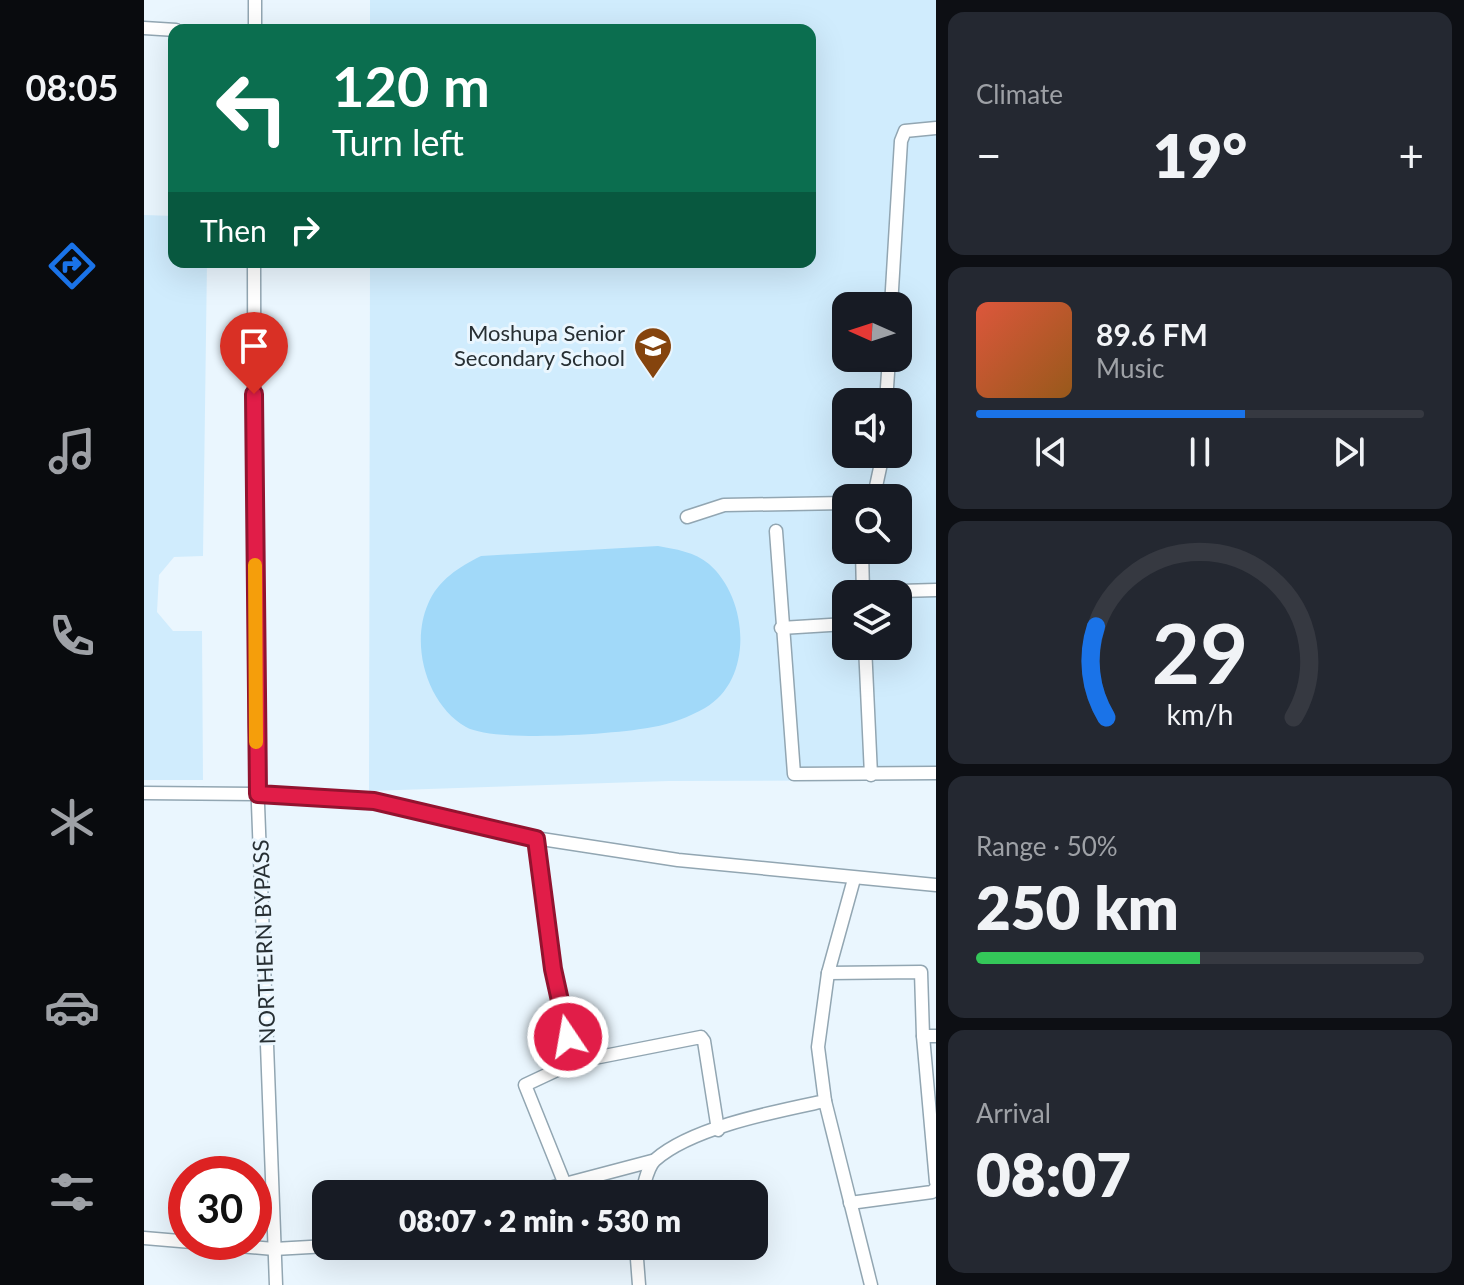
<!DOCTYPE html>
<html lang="en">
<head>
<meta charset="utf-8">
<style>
	body { margin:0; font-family:Lato,sans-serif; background:#242831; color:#f1f3f6; height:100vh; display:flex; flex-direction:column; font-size:30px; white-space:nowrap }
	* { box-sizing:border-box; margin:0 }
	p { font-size:26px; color:#9ea1a6 }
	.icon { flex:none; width:44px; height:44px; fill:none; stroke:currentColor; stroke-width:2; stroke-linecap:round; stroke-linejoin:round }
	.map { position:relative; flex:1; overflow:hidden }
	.panel { display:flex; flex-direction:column; gap:12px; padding:12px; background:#0d0f14; width:528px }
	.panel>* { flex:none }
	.hud { position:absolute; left:24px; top:24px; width:648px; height:244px; border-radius:16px; box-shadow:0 8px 32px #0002; background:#0b6e4f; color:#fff; overflow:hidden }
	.needle { width:52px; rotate:273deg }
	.buttons { position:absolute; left:688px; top:292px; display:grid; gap:16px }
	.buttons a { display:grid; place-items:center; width:80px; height:80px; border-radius:16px; background:#171b24; box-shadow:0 8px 32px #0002; font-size:40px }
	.speed { position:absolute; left:24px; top:1156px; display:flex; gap:16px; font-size:40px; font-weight:700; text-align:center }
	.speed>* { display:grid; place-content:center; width:104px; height:104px; border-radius:50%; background:#171b24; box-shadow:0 8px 32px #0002; line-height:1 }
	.speed .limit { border:12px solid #d22; background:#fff; color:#111 }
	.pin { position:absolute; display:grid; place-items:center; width:68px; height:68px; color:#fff; margin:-82px -34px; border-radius:50% 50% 50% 0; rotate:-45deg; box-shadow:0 0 8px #0007 }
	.pin .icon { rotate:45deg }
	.me { position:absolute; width:88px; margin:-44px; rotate:348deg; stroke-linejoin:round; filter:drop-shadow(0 0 6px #0008) }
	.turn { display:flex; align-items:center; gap:28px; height:168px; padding:0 32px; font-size:36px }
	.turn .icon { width:104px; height:104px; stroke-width:2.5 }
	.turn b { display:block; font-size:56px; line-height:68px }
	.then { display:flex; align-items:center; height:76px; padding:0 32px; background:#0003; gap:16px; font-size:30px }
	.big { font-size:60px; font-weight:800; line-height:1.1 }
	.panel .widget { flex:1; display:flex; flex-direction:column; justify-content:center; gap:12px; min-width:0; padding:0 28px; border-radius:16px; background:#242831 }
	.panel .dial { align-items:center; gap:0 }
	.dial svg { height:208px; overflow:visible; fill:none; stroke:#363941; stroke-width:7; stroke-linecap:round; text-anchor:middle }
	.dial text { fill:#f1f3f6; stroke:none }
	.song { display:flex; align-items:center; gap:24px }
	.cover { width:96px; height:96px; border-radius:12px; background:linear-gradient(135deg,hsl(10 70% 55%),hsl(30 70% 35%)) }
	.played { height:8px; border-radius:4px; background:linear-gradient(90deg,#1a73e8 60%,#363941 60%) }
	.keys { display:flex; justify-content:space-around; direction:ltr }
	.heat { display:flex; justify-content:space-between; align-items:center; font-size:44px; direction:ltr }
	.charge { height:12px; border-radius:6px; background:linear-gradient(90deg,#34c759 50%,#363941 0) }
	.trip { position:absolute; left:168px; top:1180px; width:456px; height:80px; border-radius:16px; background:#171b24; box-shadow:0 8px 32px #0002; font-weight:800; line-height:80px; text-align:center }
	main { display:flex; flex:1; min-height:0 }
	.dock { display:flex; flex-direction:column; width:144px; justify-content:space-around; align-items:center; background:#090b0e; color:#9ea1a6 }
	.dock .icon { width:56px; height:56px }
	.dock .on { color:#1a73e8 }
	.dock b { font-size:36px; color:#f1f3f6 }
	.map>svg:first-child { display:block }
</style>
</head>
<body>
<main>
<nav class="dock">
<b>08:05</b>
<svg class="icon on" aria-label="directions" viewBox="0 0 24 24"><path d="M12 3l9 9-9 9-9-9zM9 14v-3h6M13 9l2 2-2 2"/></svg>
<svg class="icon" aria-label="music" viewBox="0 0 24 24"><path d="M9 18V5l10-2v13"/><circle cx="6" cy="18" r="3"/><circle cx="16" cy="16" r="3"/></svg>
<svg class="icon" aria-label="phone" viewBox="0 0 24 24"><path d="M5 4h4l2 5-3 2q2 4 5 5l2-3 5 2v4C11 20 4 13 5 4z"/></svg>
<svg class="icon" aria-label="climate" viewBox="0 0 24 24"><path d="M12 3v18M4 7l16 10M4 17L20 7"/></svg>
<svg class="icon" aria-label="car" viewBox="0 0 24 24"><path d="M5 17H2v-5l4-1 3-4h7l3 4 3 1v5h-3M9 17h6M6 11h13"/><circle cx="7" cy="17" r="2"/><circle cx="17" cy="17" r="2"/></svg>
<svg class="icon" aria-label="filters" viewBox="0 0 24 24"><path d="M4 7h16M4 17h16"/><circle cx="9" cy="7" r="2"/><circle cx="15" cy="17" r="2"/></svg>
</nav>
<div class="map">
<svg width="792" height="1285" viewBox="0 0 792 1285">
	<rect width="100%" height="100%" fill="#eaf6fe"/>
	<!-- built -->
	<g fill="#d0ecfd" fill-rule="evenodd">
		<path d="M226,0H792V780L525,781L225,791L226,262H666V30H226ZM702,306H754V358H702ZM702,402H754V454H702ZM702,498H754V550H702ZM702,594H754V646H702Z"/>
		<polygon points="0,215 30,216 30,262 63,262 59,556 30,557 15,575 13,612 29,631 58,631 59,780 0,780"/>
	</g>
	<!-- green -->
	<path fill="#a1d9f9" d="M514,546C531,549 551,552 565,564C605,599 610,680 561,708C545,717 527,724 509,727C475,734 350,743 322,727C283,705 266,645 284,604C294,580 315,567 337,556Z"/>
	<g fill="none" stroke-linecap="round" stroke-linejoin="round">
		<defs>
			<g id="minor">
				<polyline points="0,28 32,30"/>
				<polyline points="111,30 111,0"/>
				<polyline points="110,262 111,724 132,1285"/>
				<polyline points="747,306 757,141 761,131 792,128"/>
				<polyline points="742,402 745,358"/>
				<polyline points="720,498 731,491 739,454"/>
				<polyline points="543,517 580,505 702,503"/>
				<polyline points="632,531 650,774 792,773"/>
				<polyline points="718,550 719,594"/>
				<polyline points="719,592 792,590"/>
				<polyline points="637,628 702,624"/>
				<polyline points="721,646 727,775"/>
				<polyline points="0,793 114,794 230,801 358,833 534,860 792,885"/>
				<polyline points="392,839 409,969 430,1062 557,1037 560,1041 574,1130"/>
				<polyline points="710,879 684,973 777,972 779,1036 792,1036"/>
				<polyline points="779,1036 792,1182"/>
				<polyline points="681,1101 727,1285"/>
				<polyline points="422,1187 381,1085 430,1062"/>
				<polyline points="383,1194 508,1161"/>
				<path d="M497,1194C501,1184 503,1167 511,1160C548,1127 634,1111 681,1101L674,1047L684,973"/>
				<polyline points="706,1203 788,1192 792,1188"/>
				<polyline points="0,1238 130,1249 184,1246"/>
				<polyline points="492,1246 495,1285"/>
			</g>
		</defs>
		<!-- minor casing -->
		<use href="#minor" stroke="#92a6b2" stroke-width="15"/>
		<!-- minor -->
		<use href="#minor" stroke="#fff" stroke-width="12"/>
	</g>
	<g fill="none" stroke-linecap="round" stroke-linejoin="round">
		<defs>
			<polyline id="route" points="110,394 114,794 230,801 392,839 409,969 424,1037"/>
		</defs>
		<!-- route casing -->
		<use href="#route" stroke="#92132f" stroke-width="20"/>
		<!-- route -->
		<use href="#route" stroke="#e11d48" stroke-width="14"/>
		<!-- slow -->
		<polyline stroke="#f59e0b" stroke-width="14" points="111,565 112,742"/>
	</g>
	<!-- icons -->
	<defs>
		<symbol id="school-pin" viewBox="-11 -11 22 30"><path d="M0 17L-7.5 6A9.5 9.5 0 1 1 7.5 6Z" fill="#85440e" stroke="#eaf6fe"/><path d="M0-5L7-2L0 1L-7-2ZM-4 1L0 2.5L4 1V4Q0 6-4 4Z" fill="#fff"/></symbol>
	</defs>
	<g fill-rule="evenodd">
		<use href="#school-pin" x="487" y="324" width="44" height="60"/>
	</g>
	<g text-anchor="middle" stroke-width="6" stroke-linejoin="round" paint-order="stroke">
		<!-- poi labels -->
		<g font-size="22" fill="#272f33" stroke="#eaf6fe" text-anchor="end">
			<text x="481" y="341">Moshupa Senior<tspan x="481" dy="25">Secondary School</tspan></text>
		</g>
		<!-- street labels -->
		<g font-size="22" fill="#272f33" stroke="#eaf6fe">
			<text transform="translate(120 942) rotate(-92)" y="8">NORTHERN BYPASS</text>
		</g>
	</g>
</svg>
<div class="buttons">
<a><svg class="needle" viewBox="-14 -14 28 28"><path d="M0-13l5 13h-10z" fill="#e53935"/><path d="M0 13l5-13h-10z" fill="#9ea1a6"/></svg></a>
<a><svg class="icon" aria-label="sound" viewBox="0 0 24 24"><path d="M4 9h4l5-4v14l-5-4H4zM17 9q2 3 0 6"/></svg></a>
<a><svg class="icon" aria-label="search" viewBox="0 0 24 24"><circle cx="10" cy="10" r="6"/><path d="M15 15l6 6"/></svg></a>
<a><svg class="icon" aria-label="layers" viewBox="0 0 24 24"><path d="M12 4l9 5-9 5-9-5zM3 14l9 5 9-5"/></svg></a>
</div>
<div class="speed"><div class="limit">30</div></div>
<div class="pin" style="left:110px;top:394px;background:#d93025"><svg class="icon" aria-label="arrive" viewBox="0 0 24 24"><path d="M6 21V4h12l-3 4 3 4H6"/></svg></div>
<svg class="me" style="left:424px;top:1037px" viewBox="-20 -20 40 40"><circle r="17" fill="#e11d48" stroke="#fff" stroke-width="3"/><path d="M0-11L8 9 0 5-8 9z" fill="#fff"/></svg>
<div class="trip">08:07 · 2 min · 530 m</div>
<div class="hud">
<div class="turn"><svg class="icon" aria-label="left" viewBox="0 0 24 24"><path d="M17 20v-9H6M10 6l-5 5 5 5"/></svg><div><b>120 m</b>Turn left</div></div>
<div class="then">Then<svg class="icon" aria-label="right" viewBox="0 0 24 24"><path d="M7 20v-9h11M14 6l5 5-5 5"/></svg></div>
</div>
</div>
<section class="panel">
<div class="widget"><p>Climate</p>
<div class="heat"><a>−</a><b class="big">19°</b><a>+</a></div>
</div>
<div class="widget">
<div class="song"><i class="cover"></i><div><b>89.6 FM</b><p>Music</p></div></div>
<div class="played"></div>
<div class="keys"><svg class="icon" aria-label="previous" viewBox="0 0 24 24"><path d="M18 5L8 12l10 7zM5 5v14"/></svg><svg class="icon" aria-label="pause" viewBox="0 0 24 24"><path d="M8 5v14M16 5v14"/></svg><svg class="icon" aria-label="next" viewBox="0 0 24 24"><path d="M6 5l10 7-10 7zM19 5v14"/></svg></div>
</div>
<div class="widget dial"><svg viewBox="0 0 100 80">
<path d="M14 69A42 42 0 1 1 86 69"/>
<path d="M14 69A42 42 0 0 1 10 34" stroke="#1a73e8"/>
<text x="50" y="56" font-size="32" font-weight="700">29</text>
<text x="50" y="72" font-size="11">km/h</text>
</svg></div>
<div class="widget"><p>Range · 50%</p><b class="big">250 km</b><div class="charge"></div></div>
<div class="widget"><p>Arrival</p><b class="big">08:07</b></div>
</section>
</main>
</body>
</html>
